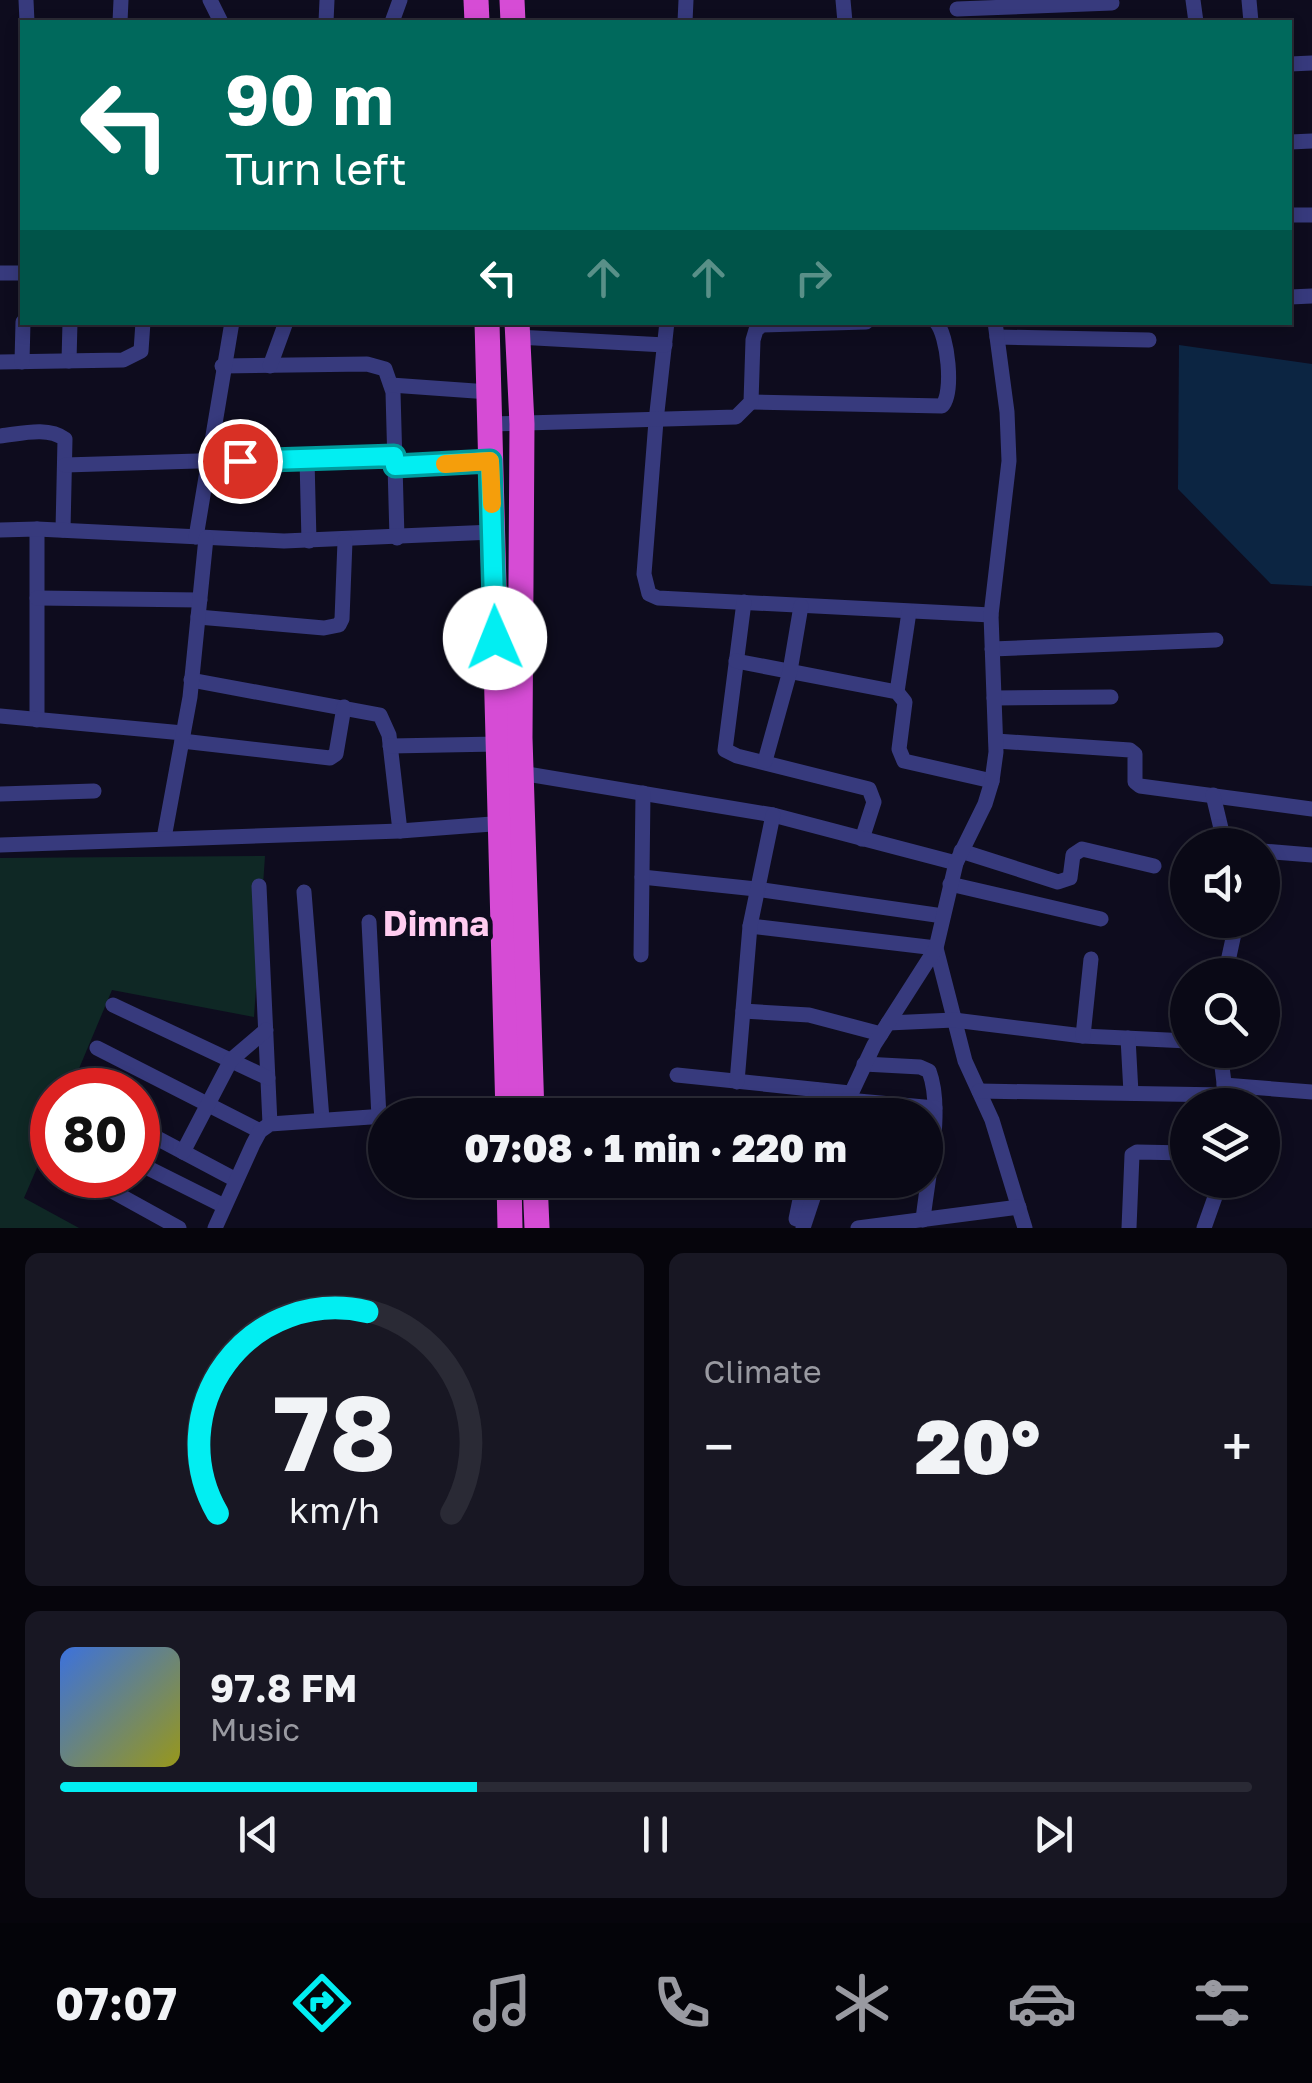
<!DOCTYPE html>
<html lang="en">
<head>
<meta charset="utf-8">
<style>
	body { margin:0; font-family:"Golos Text",sans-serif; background:#181723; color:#f1f3f6; height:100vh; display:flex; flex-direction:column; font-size:38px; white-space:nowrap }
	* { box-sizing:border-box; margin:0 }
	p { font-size:32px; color:#999aa1 }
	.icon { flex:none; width:55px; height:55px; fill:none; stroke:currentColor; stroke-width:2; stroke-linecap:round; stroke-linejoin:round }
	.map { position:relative; height:1228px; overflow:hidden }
	.sheet { display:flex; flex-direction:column; gap:25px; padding:25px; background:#06050c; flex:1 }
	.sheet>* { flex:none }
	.banner { position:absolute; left:20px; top:20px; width:1272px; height:305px; border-radius:0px; box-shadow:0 5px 15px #0003,0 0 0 2px #2a2a35; background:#00695c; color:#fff; overflow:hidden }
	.buttons { position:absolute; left:1170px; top:828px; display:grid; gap:20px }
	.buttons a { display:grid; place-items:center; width:110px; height:110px; border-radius:50%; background:#0a0916; box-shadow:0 5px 15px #0003,0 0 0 2px #2a2a35; font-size:50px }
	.speed { position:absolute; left:30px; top:1068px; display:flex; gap:20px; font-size:50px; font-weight:700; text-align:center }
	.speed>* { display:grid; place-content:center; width:130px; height:130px; border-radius:50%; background:#0a0916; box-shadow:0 5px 15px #0003,0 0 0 2px #2a2a35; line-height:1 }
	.speed .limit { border:15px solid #d22; background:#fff; color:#111 }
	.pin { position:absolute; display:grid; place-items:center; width:85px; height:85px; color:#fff; margin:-42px; border:5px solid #fff; border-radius:50%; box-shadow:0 2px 10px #0007 }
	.me { position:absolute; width:110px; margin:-55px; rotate:359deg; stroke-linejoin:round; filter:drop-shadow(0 0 8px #0008) }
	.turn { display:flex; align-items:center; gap:35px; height:210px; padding:0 40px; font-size:45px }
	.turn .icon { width:130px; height:130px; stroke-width:2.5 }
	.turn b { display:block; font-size:70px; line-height:85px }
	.lanes { display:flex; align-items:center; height:95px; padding:0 40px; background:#0003; justify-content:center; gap:50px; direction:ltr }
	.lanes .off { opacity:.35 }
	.big { font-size:75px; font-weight:800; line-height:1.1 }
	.sheet .card { flex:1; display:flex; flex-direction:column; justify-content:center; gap:15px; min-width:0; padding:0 35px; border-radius:15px; background:#181723 }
	.sheet .dial { align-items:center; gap:0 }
	.dial svg { height:260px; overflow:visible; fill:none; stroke:#2a2a35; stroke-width:7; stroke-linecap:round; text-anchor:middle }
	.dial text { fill:#f1f3f6; stroke:none }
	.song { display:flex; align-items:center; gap:30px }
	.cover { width:120px; height:120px; border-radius:15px; background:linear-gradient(135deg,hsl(220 70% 55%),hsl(60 70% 35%)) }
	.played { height:10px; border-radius:5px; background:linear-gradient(90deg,#02eef2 35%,#2a2a35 35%) }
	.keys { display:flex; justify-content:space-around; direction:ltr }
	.heat { display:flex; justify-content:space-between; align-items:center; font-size:55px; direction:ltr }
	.sheet .tiles { flex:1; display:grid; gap:25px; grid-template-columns:1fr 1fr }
	.card:last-child { grid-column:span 2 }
	.trip { position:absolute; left:368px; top:1098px; width:575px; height:100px; border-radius:50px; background:#0a0916; box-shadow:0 5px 15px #0003,0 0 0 2px #2a2a35; font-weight:800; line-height:100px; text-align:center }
	.menu { display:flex; height:160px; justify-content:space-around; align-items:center; background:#040409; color:#999aa1 }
	.menu .icon { width:70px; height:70px }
	.menu .active { color:#02eef2 }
	.menu b { font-size:45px; color:#f1f3f6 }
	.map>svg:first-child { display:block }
</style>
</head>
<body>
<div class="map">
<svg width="1312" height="1228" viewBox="0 0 1312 1228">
	<rect width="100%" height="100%" fill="#0e0c1e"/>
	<!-- green -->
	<polygon fill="#0f2825" points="265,856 254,1017 112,990 70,1090 52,1090 52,1133 24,1198 79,1228 0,1228 0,858"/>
	<!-- water -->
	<polygon fill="#0c2542" points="1179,345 1312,364 1312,586 1271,584 1178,489"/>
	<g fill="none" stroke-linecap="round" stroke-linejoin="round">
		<!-- minor -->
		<g stroke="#373a7d" stroke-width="15">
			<polyline points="26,0 27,22"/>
			<polyline points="210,0 221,22"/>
			<polyline points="843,0 845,22"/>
			<polyline points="1193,0 1196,22"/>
			<polyline points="1249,0 1251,22"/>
			<polyline points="957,9 1112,3"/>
			<polyline points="120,22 121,0"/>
			<polyline points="326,22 327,0"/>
			<polyline points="392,22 400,0"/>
			<polyline points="685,22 686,0"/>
			<polyline points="1290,64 1312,63"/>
			<polyline points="1290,142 1312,141"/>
			<polyline points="1290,215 1312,215"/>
			<polyline points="0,273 22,273"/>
			<polyline points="1290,297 1312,296"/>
			<polyline points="667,322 656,421 644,574 649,594 658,598 991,615"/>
			<polyline points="517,337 665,345"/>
			<polyline points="997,337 1149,340"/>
			<polyline points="69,361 70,322"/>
			<polyline points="0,362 123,360 141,351 143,322"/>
			<polyline points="22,362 23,322"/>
			<polyline points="222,366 367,364 385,369 393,392 397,538"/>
			<polyline points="270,366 286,322"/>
			<polyline points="391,385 489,392"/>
			<path d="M751,402L942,406C954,393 948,335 936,322"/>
			<polyline points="490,424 736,417 751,402 753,340 756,330 762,325 866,322"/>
			<path d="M0,436C20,434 47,426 65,439L63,530"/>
			<polyline points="307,459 309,541"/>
			<polyline points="65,465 395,455"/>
			<polyline points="395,467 491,461"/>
			<polyline points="37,529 37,720"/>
			<polyline points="0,530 37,529 284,541 493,532"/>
			<polyline points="196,537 232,322"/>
			<polyline points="37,598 200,600"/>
			<polyline points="744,602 725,750 737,756 869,789 874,802 862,839"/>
			<polyline points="198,617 324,628 339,625 342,619 345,541"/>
			<polyline points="992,649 1216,640"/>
			<polyline points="736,661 897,692 905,702 899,749 904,761 992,781"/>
			<polyline points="191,680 380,715 389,735 400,831"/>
			<polyline points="897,692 909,612"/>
			<polyline points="994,698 1111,697"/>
			<polyline points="0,716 183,733"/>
			<polyline points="182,741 330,758 336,754 344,707"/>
			<polyline points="996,741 1130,750 1135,754 1135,782 1140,786 1312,809"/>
			<polyline points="390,746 498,744"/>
			<polyline points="765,761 790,671 801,606"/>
			<polyline points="521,773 773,815 956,863"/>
			<polyline points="0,794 94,791"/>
			<polyline points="1213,795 1225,845"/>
			<polyline points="164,838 190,697 206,538"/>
			<polyline points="0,845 400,831 505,823"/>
			<polyline points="961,851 1058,882 1070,878 1073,855 1082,849 1154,866"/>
			<polyline points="1262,851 1312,855"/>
			<polyline points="642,877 756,889 943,916"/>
			<polyline points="950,884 1101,919"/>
			<polyline points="259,886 270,1124"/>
			<polyline points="304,892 322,1119"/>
			<polyline points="369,922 379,1117"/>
			<polyline points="750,926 936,948 965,1061 992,1120 1025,1228"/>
			<polyline points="641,955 643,793"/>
			<polyline points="1225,975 1237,920"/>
			<polyline points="113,1005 268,1078"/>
			<polyline points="743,1011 809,1015 881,1034"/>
			<polyline points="888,1023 954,1020 1083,1036 1188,1041"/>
			<polyline points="1083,1036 1091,959"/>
			<polyline points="1128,1038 1131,1093"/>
			<polyline points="97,1048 260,1131"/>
			<polyline points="1220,1050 1225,1091"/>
			<path d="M864,1064L920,1067L929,1071C944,1110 927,1178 923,1220"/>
			<polyline points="677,1075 850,1093"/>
			<polyline points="737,1082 750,926 773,815"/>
			<polyline points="1224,1085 1312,1092"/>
			<polyline points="979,1091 1225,1095"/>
			<polyline points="847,1100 935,1108"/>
			<polyline points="397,1115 508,1106"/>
			<polyline points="813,1115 817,1090"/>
			<polyline points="841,1115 874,1045 936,948 956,863 985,804 992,781 996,752 991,615 1009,461 1007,412 995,322"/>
			<polyline points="138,1128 236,1180"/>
			<polyline points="183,1152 231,1060 266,1030"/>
			<polyline points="138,1163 224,1206"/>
			<polyline points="83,1175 179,1228"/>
			<polyline points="796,1219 804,1180"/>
			<polyline points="215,1228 253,1144 260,1131 270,1124 385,1116"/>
			<polyline points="803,1228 819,1180"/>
			<polyline points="858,1228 1019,1207"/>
			<polyline points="1129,1228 1132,1155 1137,1152 1188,1153"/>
			<polyline points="1204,1228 1221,1180"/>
		</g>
		<!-- trunk -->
		<g stroke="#d64cd5" stroke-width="25">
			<polyline points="476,0 477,22"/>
			<polyline points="512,0 513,22"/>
			<polyline points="487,322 508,1115"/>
			<polyline points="517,322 522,424 520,738 532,1115"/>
			<polyline points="509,1180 510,1228"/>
			<polyline points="535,1180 537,1228"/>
		</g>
	</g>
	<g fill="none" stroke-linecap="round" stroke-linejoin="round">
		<defs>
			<polyline id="route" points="240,461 394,456 395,466 490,461 495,638"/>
		</defs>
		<!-- route casing -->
		<use href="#route" stroke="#019b9d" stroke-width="25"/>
		<!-- route -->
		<use href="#route" stroke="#02eef2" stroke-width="18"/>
		<!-- slow -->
		<polyline stroke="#f59e0b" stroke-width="18" points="445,464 490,461 492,504"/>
	</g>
	<g text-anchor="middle" stroke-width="10" stroke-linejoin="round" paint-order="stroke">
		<!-- district labels -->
		<g font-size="35" font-weight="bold" fill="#ffccf0" stroke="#0e0c1e">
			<text x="436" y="936">Dimna</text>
		</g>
	</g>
</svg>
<div class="buttons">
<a><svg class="icon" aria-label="sound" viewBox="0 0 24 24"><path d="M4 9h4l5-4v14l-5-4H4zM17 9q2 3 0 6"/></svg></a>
<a><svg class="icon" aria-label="search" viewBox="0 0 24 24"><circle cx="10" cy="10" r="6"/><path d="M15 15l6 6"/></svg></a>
<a><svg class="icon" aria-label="layers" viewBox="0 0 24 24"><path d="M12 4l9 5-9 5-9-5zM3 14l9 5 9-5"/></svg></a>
</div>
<div class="speed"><div class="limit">80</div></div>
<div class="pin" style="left:240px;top:461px;background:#d93025"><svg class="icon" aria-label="arrive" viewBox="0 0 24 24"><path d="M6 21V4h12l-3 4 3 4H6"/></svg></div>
<svg class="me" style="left:495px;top:638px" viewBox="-20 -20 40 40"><circle r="19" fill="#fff"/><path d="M0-13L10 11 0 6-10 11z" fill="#02eef2"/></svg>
<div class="trip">07:08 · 1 min · 220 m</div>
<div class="banner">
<div class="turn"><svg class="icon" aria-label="left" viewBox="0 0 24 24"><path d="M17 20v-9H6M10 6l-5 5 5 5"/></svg><div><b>90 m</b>Turn left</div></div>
<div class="lanes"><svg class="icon" aria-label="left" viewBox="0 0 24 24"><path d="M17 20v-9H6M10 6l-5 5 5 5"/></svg><svg class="icon off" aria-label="ahead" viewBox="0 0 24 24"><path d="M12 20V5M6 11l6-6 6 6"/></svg><svg class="icon off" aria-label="ahead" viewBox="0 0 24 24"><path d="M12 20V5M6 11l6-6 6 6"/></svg><svg class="icon off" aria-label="right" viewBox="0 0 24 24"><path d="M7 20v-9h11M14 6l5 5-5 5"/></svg></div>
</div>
</div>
<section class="sheet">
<div class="tiles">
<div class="card dial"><svg viewBox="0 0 100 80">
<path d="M14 69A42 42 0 1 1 86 69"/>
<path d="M14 69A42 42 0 0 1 60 7" stroke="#02eef2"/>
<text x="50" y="56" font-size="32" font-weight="700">78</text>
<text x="50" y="72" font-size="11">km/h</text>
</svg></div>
<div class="card"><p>Climate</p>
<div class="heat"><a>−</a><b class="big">20°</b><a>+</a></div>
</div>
<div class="card">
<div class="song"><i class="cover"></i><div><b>97.8 FM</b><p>Music</p></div></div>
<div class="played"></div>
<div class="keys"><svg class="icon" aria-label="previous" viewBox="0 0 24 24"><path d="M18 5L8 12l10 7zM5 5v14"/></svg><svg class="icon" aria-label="pause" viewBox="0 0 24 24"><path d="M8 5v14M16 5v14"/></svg><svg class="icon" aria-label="next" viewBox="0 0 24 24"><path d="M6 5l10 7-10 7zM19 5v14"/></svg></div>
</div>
</div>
</section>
<nav class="menu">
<b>07:07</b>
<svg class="icon active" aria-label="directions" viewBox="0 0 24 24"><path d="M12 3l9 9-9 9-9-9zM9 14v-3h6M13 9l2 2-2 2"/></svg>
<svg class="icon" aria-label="music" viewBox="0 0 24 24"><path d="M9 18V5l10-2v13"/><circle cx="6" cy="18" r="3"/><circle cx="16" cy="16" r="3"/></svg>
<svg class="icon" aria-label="phone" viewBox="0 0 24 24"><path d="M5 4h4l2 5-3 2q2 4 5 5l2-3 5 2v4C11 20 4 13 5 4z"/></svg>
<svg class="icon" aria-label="climate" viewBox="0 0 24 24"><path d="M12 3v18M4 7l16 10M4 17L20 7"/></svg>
<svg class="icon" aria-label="car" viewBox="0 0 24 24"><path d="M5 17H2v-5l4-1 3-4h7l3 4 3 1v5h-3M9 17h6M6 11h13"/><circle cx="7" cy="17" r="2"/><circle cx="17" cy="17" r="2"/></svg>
<svg class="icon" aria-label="filters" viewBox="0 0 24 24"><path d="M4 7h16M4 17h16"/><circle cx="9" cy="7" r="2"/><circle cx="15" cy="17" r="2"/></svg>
</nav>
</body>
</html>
